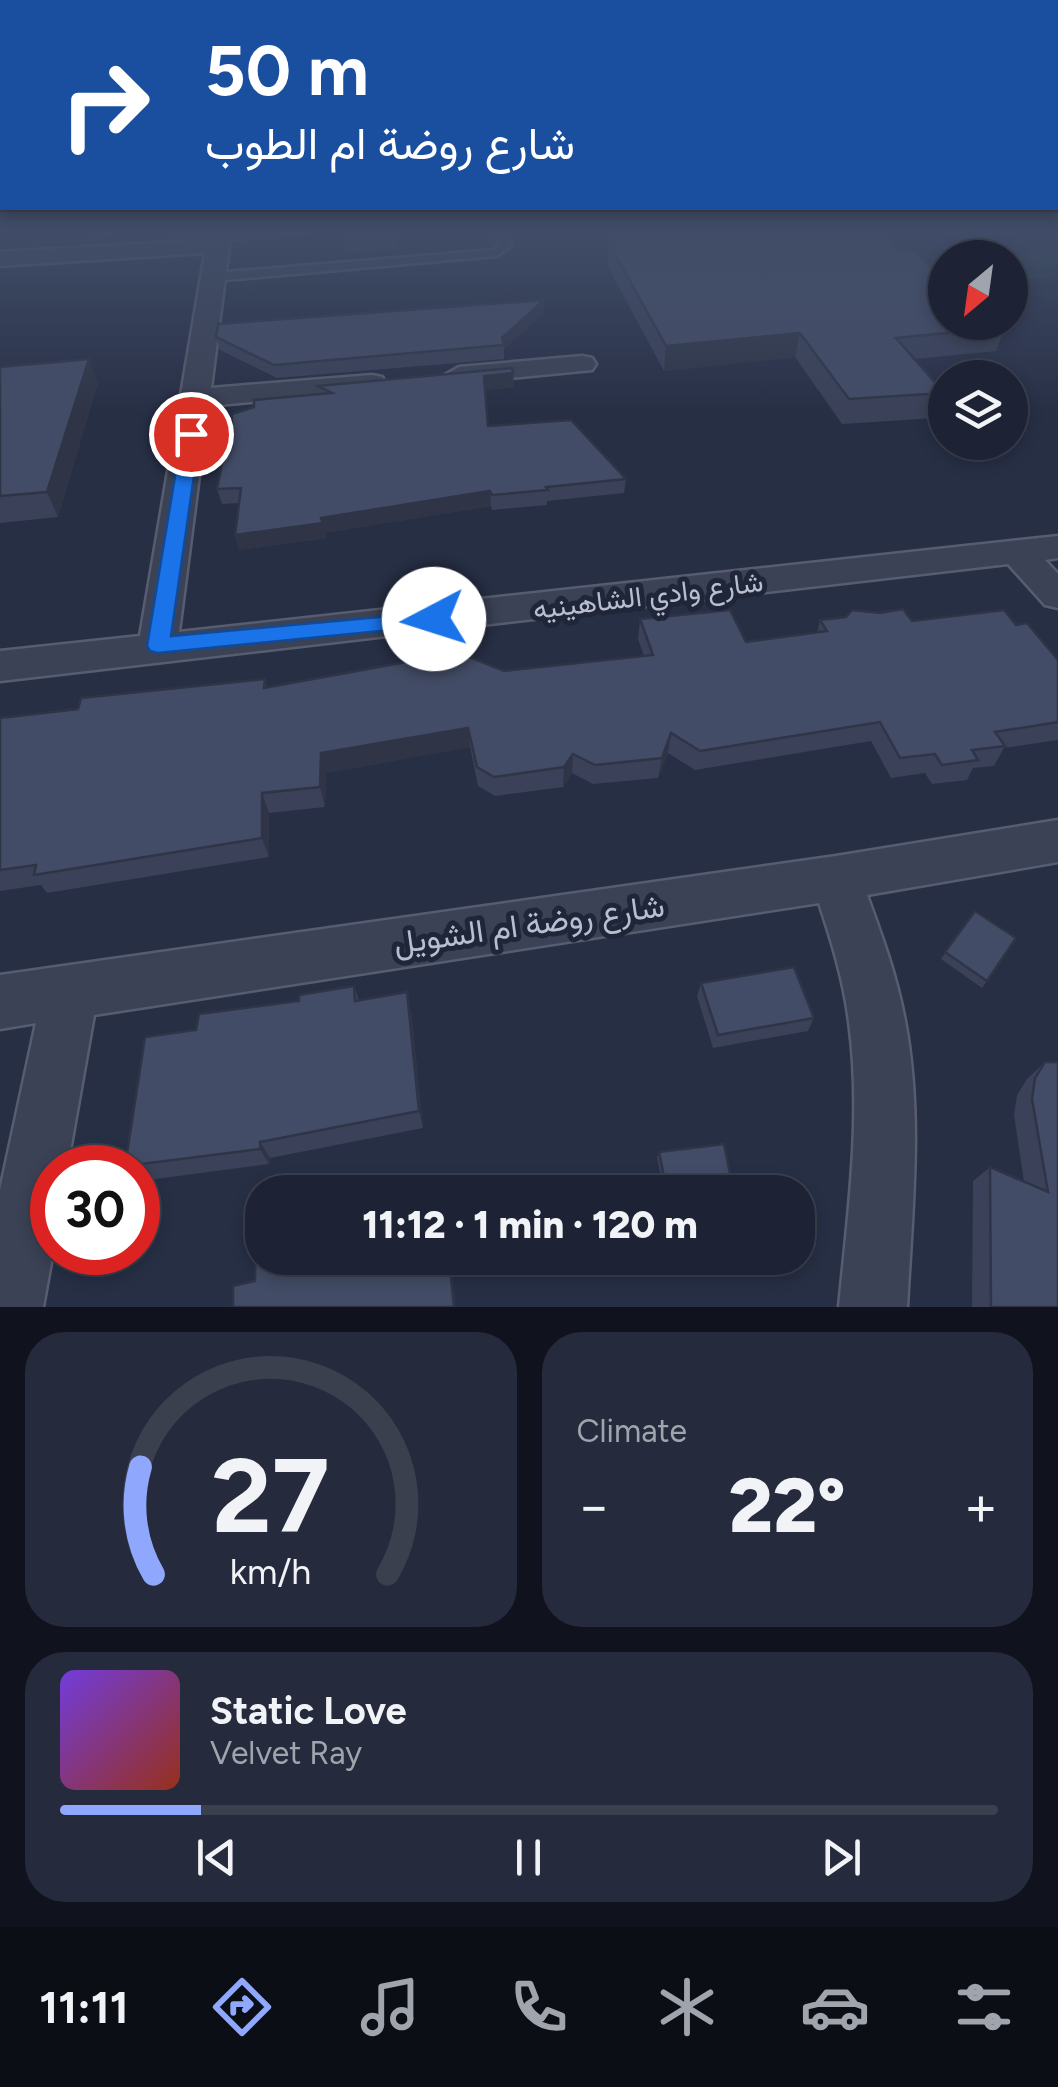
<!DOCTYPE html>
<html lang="en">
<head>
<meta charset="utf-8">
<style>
	body { margin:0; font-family:Figtree,Vazirmatn,sans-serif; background:#252b3c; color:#f1f3f6; height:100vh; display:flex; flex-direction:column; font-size:38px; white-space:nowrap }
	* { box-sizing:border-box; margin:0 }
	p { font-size:32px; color:#a0a4ac }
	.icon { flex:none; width:55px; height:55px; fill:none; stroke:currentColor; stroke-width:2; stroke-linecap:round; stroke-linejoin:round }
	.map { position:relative; height:1307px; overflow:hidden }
	.panel { display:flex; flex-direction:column; gap:25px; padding:25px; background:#10131d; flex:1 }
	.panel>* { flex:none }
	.banner { position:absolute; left:0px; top:0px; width:1060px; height:210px; box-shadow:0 5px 15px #0003,0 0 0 2px #3b404f; background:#1a4fa0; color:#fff; overflow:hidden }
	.needle { width:65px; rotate:209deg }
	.buttons { position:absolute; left:928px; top:240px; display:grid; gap:20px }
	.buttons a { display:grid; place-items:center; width:100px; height:100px; border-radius:50%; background:#1d2334; box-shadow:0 5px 15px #0003,0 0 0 2px #3b404f; font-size:50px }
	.speed { position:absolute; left:30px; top:1145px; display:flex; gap:20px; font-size:50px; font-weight:700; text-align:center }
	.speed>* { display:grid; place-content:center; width:130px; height:130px; border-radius:50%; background:#1d2334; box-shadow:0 5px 15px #0003,0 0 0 2px #3b404f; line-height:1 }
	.speed .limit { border:15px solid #d22; background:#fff; color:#111 }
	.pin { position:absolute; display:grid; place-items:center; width:85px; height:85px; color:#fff; margin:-42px; border:5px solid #fff; border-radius:50%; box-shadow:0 2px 10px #0007 }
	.me { position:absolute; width:110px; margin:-55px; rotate:265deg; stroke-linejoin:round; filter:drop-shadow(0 0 8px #0008) }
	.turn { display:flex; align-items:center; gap:35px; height:210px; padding:0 40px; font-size:45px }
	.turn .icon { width:130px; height:130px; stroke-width:2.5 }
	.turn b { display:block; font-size:70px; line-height:85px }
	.big { font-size:75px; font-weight:800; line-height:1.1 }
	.panel .card { flex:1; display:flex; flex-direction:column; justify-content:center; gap:15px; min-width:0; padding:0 35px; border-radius:40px; background:#252b3c }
	.panel .dial { align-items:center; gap:0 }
	.dial svg { height:260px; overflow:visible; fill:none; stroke:#3b404f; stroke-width:7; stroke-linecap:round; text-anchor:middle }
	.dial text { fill:#f1f3f6; stroke:none }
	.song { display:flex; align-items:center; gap:30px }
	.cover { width:120px; height:120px; border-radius:15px; background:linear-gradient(135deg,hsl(260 70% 55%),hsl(10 70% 35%)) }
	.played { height:10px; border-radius:5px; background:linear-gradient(90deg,#8fa7fd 15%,#3b404f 15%) }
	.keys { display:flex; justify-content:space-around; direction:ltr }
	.heat { display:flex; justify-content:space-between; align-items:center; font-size:55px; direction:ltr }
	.panel .tiles { flex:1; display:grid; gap:25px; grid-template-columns:1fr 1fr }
	.card:last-child { grid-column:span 2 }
	.trip { position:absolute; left:245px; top:1175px; width:570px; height:100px; border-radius:40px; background:#1d2334; box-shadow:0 5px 15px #0003,0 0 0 2px #3b404f; font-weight:800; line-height:100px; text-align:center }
	.tabs { display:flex; height:160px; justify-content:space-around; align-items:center; background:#0c0e15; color:#a0a4ac }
	.tabs .icon { width:70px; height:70px }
	.tabs .active { color:#8fa7fd }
	.tabs b { font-size:45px; color:#f1f3f6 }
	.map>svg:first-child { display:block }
</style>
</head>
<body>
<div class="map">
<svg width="1058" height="1307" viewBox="0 0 1058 1307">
	<rect width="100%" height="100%" fill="#272f45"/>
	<!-- green -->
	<polygon fill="#293e46" points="1058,251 1058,277 1010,280 1010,258 975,256"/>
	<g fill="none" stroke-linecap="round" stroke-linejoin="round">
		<defs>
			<g id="lane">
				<polygon points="97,231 107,231 101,238 96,235"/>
				<polygon points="261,231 311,231 219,241 214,238"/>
				<polygon points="495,231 506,231 512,245 497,256 213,281 207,277 213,273 494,250 500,244"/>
			</g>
			<g id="street">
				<polygon points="209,231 231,231 211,388 372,375 382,377 386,383 382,389 372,391 208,406 179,632 1058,536 1058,558 1045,560 1058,574 1058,608 1045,605 1008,564 0,681 0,651 140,636 205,253 0,266 0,252 208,240"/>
				<polygon points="582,356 592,358 596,364 592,370 459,383 445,375 459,367"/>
				<path d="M1058,820V862L867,895C882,936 897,977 905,1021C923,1115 912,1212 907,1307H839C848,1213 862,1116 849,1022C844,981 832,942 819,903L94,1015L67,1168H52L53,1252L43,1307H0V1190L36,1023L0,1029V975L836,856Z"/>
			</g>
		</defs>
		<!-- lane casing -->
		<use href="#lane" stroke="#575c6f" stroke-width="5"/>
		<!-- street casing -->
		<use href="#street" stroke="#575c6f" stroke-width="5"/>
		<!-- lane -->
		<use href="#lane" fill="#3b4255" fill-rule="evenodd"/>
		<!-- street -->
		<use href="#street" fill="#3b4255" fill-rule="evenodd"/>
	</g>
	<!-- wall -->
	<g fill="#3a4158">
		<polygon points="123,231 168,231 124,235"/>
		<polygon points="397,231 399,248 345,252 343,239"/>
		<polygon points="609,231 876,231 899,250 1005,327 996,351 915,359 944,393 936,418 842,424 795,357 664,371 608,267"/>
		<polygon points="544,313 504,349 504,359 277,378 220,350 216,337"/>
		<polygon points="0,367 98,382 58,517 0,523"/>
		<polygon points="513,373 514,387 485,390 488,426 626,479 624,493 547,501 547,505 492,510 491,506 325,533 326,538 239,550 235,535 239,503 222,504 217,489 230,452 319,394 318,386"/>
		<polygon points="640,619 746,642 817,633 820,620 1016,625 1058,660 1058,740 1004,748 994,766 973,768 967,780 932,784 925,773 891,778 871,741 695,770 668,753 658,778 593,784 572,773 563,787 495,796 478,786 470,747 326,773 325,807 269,813 269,857 47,893 41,885 0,891 0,718 78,709 265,679 267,687 504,671 644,656 638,639"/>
		<polygon points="975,911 987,981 982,988 941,959"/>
		<polygon points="701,983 814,1018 808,1031 713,1048 697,996"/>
		<polygon points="354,986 359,1000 411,1010 423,1128 270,1158 269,1164 140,1181 138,1179 138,1168 125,1166 299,1001"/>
		<polygon points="1045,1062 1058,1307 972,1307 973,1181 990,1167 1024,1182 1014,1115 1017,1095 1027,1079"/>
		<polygon points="659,1152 733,1189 731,1192 664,1192 657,1158"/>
	</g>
	<!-- shaded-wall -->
	<g fill="#2f3547">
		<polygon points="544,300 544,313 504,349 502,338"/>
		<polygon points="800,333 795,357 664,371 666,346"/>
		<polygon points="89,359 98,382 58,517 47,492"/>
		<polygon points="513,373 514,387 484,390 484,376"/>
		<polygon points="490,491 491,506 325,533 326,538 239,550 235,535 321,518"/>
		<polygon points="468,728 470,747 326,773 325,807 320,787 321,753"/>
		<polygon points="671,733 668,753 658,778 662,758"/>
		<polygon points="573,754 572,773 563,787 564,767"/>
		<polygon points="262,793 269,813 269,857 262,838"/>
		<polygon points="407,992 411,1010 423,1128 419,1111"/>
		<polygon points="260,1142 270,1158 269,1164 260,1149"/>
		<polygon points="449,1258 450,1258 456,1307 454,1307"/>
	</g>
	<!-- building -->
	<g fill="#434c66" stroke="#2f3547" stroke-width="2.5">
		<polygon points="343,231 397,231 398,236 343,239"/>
		<polygon points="615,231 876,231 899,250 910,249 945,278 945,322 999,322 1005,327 896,338 944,393 849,399 800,333 666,346 610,245 623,243"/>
		<polygon points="544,300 502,338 504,345 274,365 216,337 218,324"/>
		<polygon points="89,359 47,492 0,496 0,367"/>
		<polygon points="512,368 513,373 484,376 488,426 571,420 626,479 546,487 548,490 492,495 490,491 321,518 323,523 235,535 241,488 217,489 224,453 230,452 232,414 254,407 254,400 332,393 318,386"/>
		<polygon points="903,609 912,621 1004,610 1016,625 1027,623 1058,660 1058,722 995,732 1005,746 972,750 978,760 942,765 935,754 900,758 880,722 700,751 671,733 662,758 595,765 573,754 564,767 494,777 477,767 468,728 321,753 320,787 262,793 262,838 34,875 36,865 0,870 0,718 78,709 81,698 265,679 264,688 428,658 440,645 504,671 653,655 640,619 730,610 746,642 827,631 820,620 846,617 852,610 880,613"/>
		<polygon points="975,911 1016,938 987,981 945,952"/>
		<polygon points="794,967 814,1018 718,1035 701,983"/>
		<polygon points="354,986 355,1001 407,992 419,1111 260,1142 260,1149 125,1166 145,1037 196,1030 199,1014 299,1001 299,995"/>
		<polygon points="1045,1062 1058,1062 1058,1307 991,1307 990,1167 1048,1192 1032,1099 1035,1078"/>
		<polygon points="724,1144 733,1189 703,1192 667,1192 659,1152"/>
		<polygon points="441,1183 442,1192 395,1192"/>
		<polygon points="262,1220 262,1258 449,1258 454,1307 233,1307 233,1286 255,1281 256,1221"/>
	</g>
	<!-- sky -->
	<linearGradient id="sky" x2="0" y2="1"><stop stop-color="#151a26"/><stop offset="0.56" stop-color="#414d68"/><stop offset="1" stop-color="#414d68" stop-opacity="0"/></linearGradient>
	<rect width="1058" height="414" fill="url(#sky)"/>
	<!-- route -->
	<polygon fill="#1a73e8" stroke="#114b97" stroke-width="2.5" points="191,429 200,434 171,636 434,612 444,619 441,625 158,653 150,651 147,646 182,434"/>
	<g text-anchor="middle" stroke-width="10" stroke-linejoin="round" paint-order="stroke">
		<!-- street labels -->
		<g font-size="28" fill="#b9bece" stroke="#20263a">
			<text transform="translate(648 595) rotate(-7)" y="10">شارع وادي الشاهينيه</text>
		</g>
		<!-- near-street labels -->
		<g font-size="32" fill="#b9bece" stroke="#20263a">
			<text transform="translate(529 924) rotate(-8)" y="11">شارع روضة ام الشويل</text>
		</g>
	</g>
</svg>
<div class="buttons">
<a><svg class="needle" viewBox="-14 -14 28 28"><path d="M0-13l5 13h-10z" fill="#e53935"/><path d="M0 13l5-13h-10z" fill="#a0a4ac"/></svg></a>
<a><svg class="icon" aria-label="layers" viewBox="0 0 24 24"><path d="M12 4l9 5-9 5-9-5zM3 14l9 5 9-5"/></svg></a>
</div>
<div class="speed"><div class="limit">30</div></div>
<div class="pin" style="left:191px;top:434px;background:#d93025"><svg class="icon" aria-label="arrive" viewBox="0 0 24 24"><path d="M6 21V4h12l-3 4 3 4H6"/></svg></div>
<svg class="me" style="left:434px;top:619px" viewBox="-20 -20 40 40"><circle r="19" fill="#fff"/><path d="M0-13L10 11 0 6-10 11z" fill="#1a73e8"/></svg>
<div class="trip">11:12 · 1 min · 120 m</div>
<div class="banner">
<div class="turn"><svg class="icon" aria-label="right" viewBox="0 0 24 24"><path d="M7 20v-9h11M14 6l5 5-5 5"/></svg><div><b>50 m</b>شارع روضة ام الطوب</div></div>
</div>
</div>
<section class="panel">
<div class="tiles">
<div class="card dial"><svg viewBox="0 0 100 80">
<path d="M14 69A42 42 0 1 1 86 69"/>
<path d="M14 69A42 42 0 0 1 10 36" stroke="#8fa7fd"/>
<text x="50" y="56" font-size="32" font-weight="700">27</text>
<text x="50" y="72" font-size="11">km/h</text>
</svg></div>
<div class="card"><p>Climate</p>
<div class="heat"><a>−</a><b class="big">22°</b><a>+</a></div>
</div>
<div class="card">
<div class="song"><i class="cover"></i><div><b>Static Love</b><p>Velvet Ray</p></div></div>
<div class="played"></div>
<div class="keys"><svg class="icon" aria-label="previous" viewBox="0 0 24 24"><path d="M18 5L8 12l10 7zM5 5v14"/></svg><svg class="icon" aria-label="pause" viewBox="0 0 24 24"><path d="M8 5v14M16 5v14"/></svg><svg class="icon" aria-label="next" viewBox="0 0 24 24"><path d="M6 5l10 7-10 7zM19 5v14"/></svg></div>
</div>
</div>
</section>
<nav class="tabs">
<b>11:11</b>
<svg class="icon active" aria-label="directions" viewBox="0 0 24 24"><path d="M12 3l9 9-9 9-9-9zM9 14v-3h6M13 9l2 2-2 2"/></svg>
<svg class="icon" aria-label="music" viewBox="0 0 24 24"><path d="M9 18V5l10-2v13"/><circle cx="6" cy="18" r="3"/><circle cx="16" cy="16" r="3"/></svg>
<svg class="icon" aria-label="phone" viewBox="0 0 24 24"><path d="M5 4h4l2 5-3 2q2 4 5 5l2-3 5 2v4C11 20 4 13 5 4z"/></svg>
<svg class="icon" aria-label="climate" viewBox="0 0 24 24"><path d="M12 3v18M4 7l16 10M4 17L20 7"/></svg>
<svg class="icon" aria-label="car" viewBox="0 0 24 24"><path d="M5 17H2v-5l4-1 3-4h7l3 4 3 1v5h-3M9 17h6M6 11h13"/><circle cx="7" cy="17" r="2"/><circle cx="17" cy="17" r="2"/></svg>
<svg class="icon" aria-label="filters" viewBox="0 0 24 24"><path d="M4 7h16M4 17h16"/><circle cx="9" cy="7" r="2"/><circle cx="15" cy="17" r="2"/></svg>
</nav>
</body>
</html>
